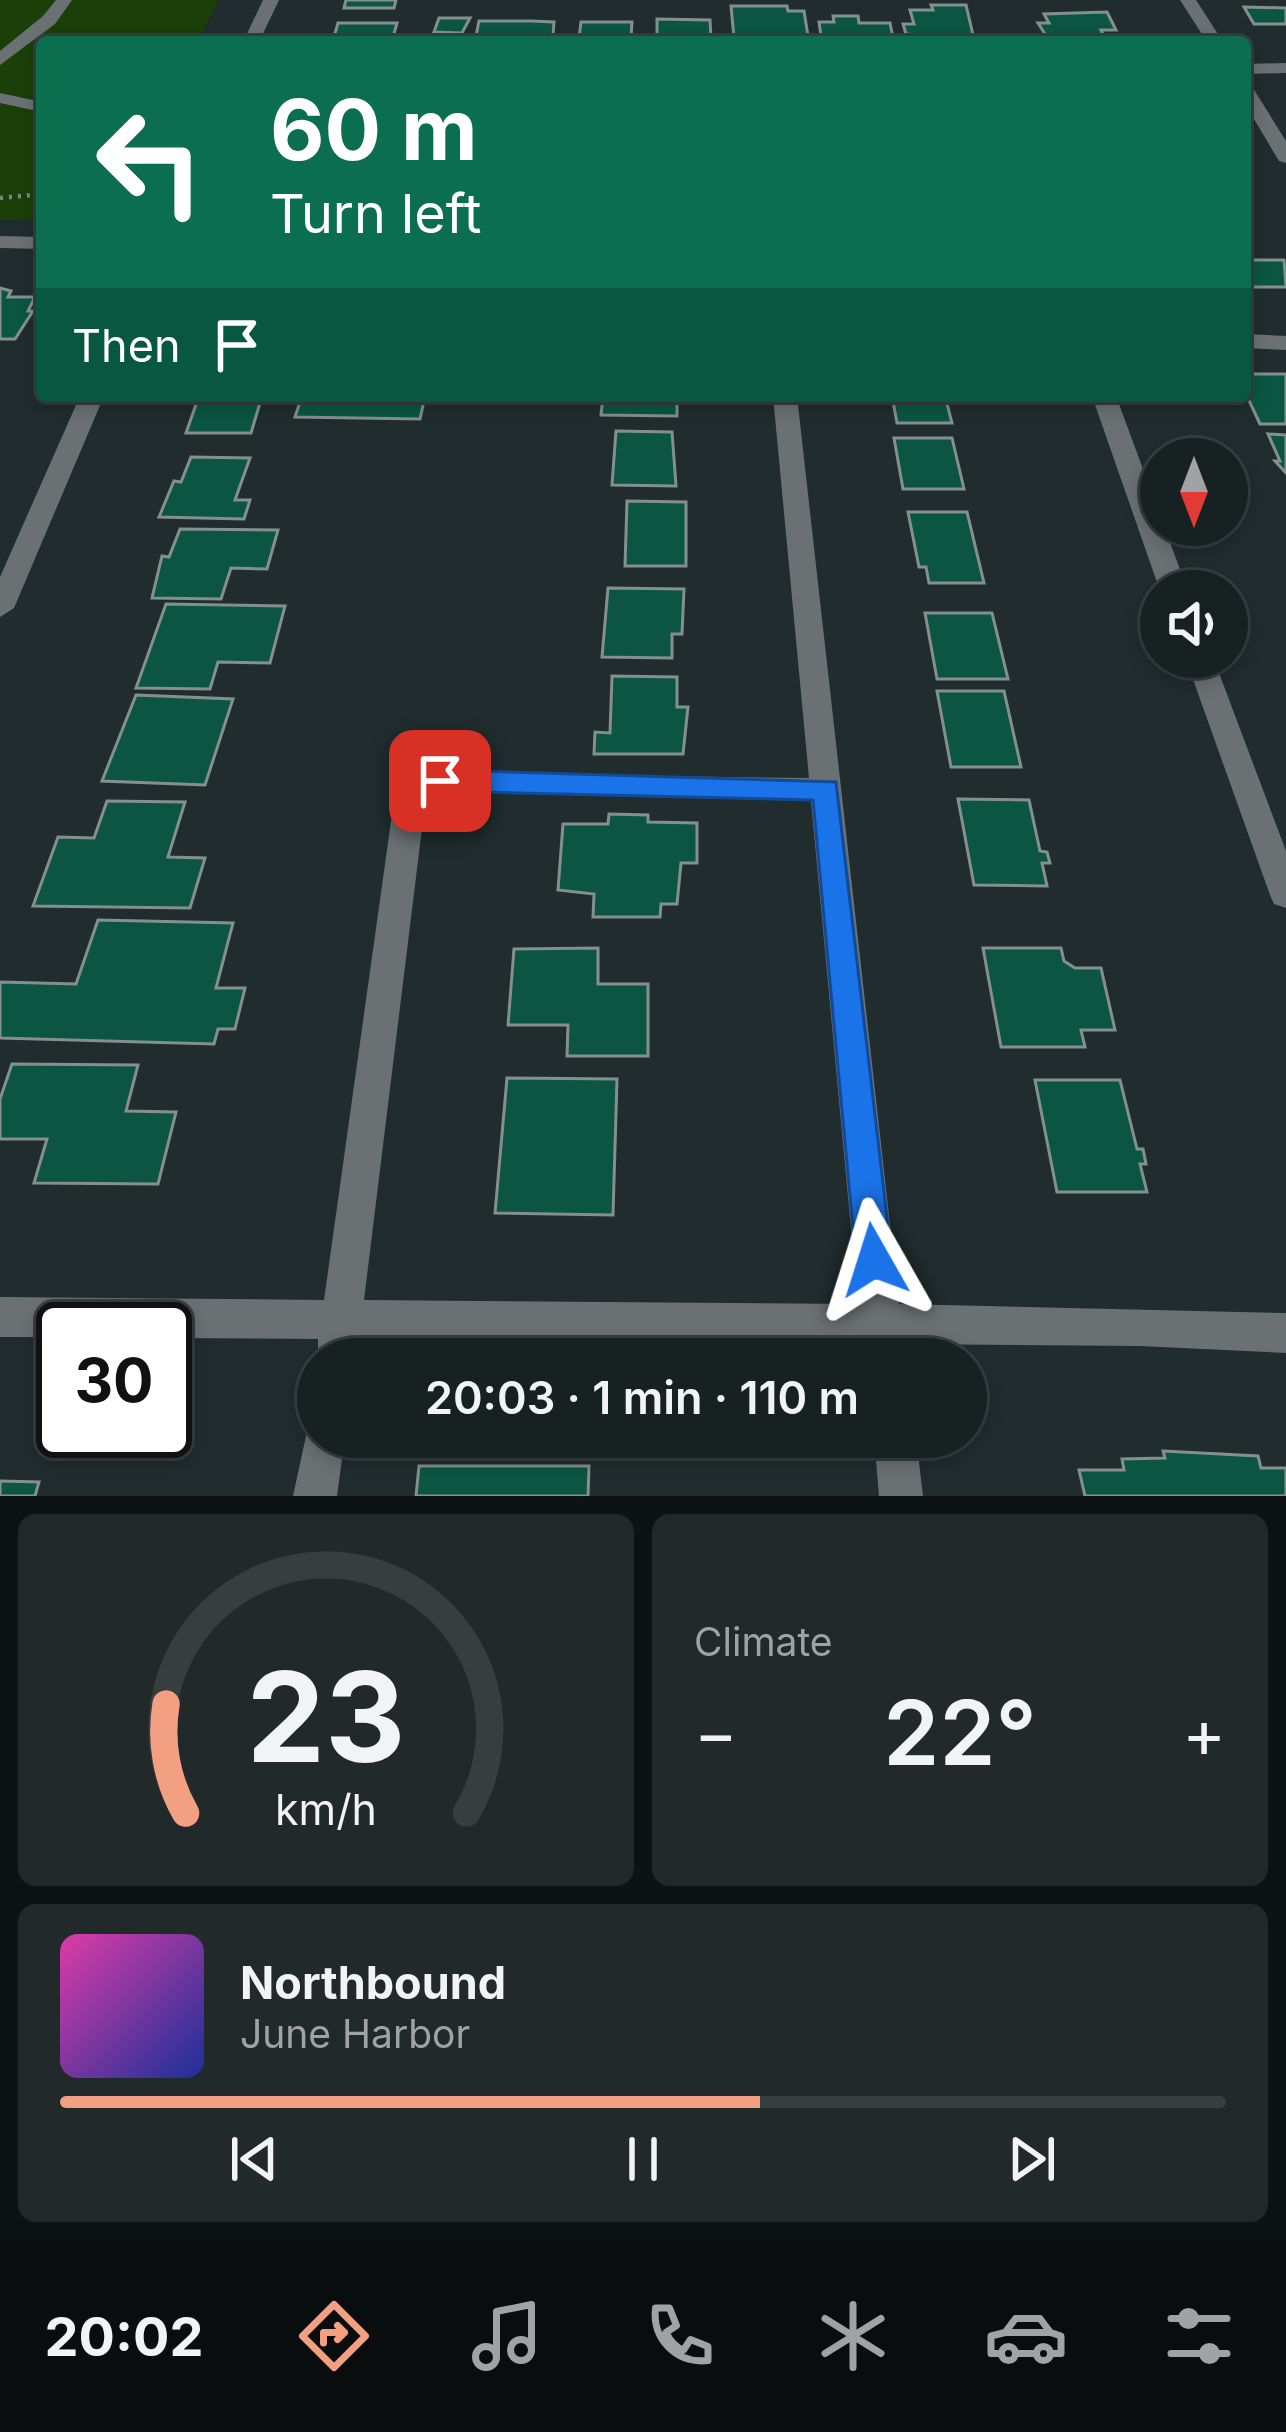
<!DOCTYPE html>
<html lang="en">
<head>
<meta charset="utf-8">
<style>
	body { margin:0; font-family:Inter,sans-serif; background:#21292a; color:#f1f3f6; height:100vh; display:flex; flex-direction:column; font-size:45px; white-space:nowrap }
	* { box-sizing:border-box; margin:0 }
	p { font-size:39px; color:#9fa3a5 }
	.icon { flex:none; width:66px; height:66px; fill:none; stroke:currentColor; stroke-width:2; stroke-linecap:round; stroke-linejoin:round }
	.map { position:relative; height:1496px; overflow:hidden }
	.sheet { display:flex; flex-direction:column; gap:18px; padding:18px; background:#0d1213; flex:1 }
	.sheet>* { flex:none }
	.banner { position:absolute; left:36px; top:36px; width:1215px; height:366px; border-radius:12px; box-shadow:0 6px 18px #0003,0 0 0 3px #363e40; background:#0b6e4f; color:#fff; overflow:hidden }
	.needle { width:78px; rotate:180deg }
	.controls { position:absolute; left:1140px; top:438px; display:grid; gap:24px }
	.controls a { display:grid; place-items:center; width:108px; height:108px; border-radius:50%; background:#182122; box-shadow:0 6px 18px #0003,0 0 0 3px #363e40; font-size:60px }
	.speed { position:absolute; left:36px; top:1302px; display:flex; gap:24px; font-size:60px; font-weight:700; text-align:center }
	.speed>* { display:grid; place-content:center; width:156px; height:156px; border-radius:50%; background:#182122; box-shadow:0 6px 18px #0003,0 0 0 3px #363e40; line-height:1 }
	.speed .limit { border:6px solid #111; border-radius:18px; background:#fff; color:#111 }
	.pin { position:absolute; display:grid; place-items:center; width:102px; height:102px; color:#fff; margin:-51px; border-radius:24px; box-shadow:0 6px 18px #0006 }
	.me { position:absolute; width:132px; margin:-66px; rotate:354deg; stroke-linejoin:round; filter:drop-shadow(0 0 9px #0008) }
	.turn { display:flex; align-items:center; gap:42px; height:252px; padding:0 36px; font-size:54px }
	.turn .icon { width:156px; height:156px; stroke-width:2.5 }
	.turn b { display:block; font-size:84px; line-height:102px }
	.then { display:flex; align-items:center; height:114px; padding:0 36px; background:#0003; gap:24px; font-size:45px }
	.big { font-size:90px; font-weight:600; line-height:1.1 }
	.sheet .tile { flex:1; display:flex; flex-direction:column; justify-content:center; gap:18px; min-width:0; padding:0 42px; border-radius:18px; background:#21292a }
	.sheet .dial { align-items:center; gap:0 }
	.dial svg { height:312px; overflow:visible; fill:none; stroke:#363e40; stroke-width:7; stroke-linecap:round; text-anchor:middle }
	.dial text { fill:#f1f3f6; stroke:none }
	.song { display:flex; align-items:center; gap:36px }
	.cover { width:144px; height:144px; border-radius:18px; background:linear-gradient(135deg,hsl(320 70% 55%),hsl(230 70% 35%)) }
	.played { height:12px; border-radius:6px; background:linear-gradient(90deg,#f2a081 60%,#363e40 60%) }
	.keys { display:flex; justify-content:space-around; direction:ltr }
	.heat { display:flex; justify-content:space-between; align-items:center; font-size:66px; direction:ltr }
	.sheet .tiles { flex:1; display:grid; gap:18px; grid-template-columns:1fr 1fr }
	.tile:last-child { grid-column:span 2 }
	.trip { position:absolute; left:297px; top:1338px; width:690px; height:120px; border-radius:60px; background:#182122; box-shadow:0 6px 18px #0003,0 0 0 3px #363e40; font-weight:600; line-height:120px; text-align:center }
	.tab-bar { display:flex; height:192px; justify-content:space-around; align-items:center; background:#0a0d0e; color:#9fa3a5 }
	.tab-bar .icon { width:84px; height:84px }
	.tab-bar .current { color:#f2a081 }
	.tab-bar b { font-size:54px; color:#f1f3f6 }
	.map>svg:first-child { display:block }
</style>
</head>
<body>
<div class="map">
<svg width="1286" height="1496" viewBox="0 0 1286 1496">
	<rect width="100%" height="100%" fill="#202c2e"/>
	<!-- green -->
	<polygon fill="#1a3f09" points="0,0 218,0 198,42 42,42 42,220 0,220"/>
	<!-- building -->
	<g fill="#0b5542" stroke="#83908b" stroke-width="3">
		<polygon points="346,0 396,0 394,8 344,8"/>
		<polygon points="931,5 966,5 974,39 906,34 903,24 914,24 910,10 933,10"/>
		<polygon points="731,6 787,6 788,11 804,11 808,36 734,38"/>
		<polygon points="1244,7 1286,8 1286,24 1254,24"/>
		<polygon points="1107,12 1116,30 1101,30 1107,42 1050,42 1038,23 1049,23 1044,14"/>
		<polygon points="833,16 858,16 859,23 890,23 893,38 821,36 819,22 834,22"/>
		<polygon points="439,18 470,18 462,33 434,32"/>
		<polygon points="657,19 710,20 711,38 657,37"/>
		<polygon points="479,21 531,21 554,22 553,35 504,37 476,36"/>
		<polygon points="581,22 632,22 631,38 579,38"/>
		<polygon points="338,23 397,23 392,41 333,40"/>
		<polygon points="1245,260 1284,260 1286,287 1245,287"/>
		<polygon points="0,288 11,291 8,297 35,297 28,311 33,311 15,339 0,339"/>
		<polygon points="1245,374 1286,374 1286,424 1260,424 1245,392"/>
		<polygon points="199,396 262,396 251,433 186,433"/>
		<polygon points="302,396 425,396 420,419 295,417"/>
		<polygon points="603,396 677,396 677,416 601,415"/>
		<polygon points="892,396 945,396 952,423 897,423"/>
		<polygon points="616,431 672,432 676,486 612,485"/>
		<polygon points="1268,434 1286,435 1286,473 1275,461 1280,461"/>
		<polygon points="894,438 952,438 964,489 903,489"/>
		<polygon points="191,457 250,458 235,500 250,500 244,519 159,517 174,481 181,482"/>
		<polygon points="627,501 686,502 686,566 625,566"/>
		<polygon points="908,512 967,512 984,583 929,583 926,567 919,567"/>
		<polygon points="180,529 278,530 267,569 231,568 221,599 152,598 162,556 169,557"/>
		<polygon points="608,588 684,589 682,634 672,634 672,658 602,657"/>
		<polygon points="166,604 285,606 270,663 218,662 210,689 136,688"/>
		<polygon points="925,613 992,613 1008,679 937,679"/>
		<polygon points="612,676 677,677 677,707 688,707 683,754 594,754 595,732 610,733"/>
		<polygon points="937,691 1004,691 1021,767 951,767"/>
		<polygon points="136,695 233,699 205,785 102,781"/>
		<polygon points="958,799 1029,800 1040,851 1047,852 1050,863 1042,863 1047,886 974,885"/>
		<polygon points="107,801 185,802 168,857 205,858 190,908 33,906 58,837 94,838"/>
		<polygon points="609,814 648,815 648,822 697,823 697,863 681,863 677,904 661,904 660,917 593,917 594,894 558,890 563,824 608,824"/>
		<polygon points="98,920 233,923 216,988 245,988 235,1029 218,1029 214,1044 0,1038 0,982 76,984"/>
		<polygon points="598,948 598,984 648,984 648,1056 567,1056 568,1025 508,1025 514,949"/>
		<polygon points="983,948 1061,948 1064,961 1075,968 1101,968 1115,1030 1081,1030 1085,1047 1001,1047"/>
		<polygon points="12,1064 138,1065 126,1111 176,1112 158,1184 34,1183 47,1139 0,1139 0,1099"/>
		<polygon points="507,1078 617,1079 613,1215 495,1213"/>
		<polygon points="1035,1080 1120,1080 1137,1149 1143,1149 1146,1164 1140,1164 1147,1192 1057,1192"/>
		<polygon points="1163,1451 1258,1456 1261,1468 1286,1468 1286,1496 1085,1496 1079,1470 1124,1470 1122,1459 1165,1458"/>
		<polygon points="419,1466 589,1466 588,1496 416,1496"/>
		<polygon points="0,1481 39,1482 35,1496 0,1496"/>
	</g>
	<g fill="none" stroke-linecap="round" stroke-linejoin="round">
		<!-- path -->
		<polyline stroke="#7b8587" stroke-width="4.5" stroke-dasharray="3 6" stroke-linecap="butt" points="0,198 42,194"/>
		<!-- minor -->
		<g fill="#6b7073" fill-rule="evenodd">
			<polygon points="56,0 72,0 55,24 0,65 0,51 43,16"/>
			<polygon points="263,0 279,0 259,42 243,42"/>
			<polygon points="1180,0 1196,0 1223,42 1207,42"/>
			<polygon points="1286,63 1286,73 1245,74 1245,64"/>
			<polygon points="1245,84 1251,85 1286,141 1286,163 1279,161 1245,104"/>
			<polygon points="0,93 42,102 42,112 0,103"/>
			<polygon points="0,236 42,237 42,249 0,248"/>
			<polygon points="1245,334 1286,336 1286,350 1245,348"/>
			<polygon points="80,396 104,396 14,608 0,617 0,577"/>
			<path d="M773,396H797L899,1304L1286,1313V1353L1140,1346L903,1344L905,1359H863L862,1344L359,1340L357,1359H318V1365V1339L165,1338V1329H63V1337H0V1297L324,1300L393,807L429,773L809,778ZM447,792L811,801L858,1304L364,1300L424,812Z"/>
			<polygon points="1092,396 1116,396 1188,591 1160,591"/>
			<polygon points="1185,657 1213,657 1286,851 1286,908 1274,904 1270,895"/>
			<polygon points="318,1418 318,1437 345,1437 337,1496 293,1496 309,1422"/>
			<polygon points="874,1437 916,1437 923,1496 879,1496"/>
		</g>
	</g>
	<!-- route -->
	<polygon fill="#1a73e8" stroke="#114b97" stroke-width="3" points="440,770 836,782 892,1260 886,1272 874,1277 861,1272 856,1260 813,800 440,791 426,781"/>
</svg>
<div class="controls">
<a><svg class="needle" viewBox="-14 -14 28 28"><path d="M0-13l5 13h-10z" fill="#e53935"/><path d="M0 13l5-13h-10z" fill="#9fa3a5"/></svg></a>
<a><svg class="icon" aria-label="sound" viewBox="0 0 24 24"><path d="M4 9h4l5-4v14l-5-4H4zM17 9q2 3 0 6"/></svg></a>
</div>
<div class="speed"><div class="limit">30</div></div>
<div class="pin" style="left:440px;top:781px;background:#d93025"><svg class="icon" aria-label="arrive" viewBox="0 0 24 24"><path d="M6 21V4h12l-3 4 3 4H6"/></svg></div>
<svg class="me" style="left:874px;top:1260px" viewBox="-20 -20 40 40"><path d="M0-17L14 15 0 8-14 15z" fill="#1a73e8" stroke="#fff" stroke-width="4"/></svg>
<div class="trip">20:03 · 1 min · 110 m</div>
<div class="banner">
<div class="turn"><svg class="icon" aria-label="left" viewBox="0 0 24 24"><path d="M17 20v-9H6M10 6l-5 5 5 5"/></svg><div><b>60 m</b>Turn left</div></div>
<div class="then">Then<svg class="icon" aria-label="arrive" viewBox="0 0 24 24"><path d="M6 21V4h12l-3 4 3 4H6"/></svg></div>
</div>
</div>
<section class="sheet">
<div class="tiles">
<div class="tile dial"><svg viewBox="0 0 100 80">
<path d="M14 69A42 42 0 1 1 86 69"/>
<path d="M14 69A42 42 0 0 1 9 41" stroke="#f2a081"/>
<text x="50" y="56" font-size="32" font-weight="700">23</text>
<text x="50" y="72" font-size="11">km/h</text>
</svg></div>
<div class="tile"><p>Climate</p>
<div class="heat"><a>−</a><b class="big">22°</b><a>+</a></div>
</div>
<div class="tile">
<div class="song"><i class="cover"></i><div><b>Northbound</b><p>June Harbor</p></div></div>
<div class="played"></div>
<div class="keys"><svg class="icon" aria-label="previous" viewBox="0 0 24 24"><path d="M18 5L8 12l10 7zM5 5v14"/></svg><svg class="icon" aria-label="pause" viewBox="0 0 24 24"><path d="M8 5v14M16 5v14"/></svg><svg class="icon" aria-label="next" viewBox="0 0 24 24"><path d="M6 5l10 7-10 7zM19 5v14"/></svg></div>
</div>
</div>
</section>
<nav class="tab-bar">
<b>20:02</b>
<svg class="icon current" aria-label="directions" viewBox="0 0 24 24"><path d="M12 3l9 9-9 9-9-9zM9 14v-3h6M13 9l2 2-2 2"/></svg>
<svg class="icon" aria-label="music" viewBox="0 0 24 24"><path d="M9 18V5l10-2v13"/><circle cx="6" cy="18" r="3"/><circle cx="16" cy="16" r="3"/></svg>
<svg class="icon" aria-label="phone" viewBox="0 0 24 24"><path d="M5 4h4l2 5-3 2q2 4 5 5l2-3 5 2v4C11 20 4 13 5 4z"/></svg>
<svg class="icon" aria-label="climate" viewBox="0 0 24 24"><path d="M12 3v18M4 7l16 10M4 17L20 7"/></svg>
<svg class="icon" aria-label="car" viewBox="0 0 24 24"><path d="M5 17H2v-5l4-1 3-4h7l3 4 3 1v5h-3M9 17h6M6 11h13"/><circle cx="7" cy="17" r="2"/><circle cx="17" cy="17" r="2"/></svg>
<svg class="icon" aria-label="filters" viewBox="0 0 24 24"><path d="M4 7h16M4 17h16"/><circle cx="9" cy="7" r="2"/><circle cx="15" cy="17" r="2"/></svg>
</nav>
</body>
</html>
